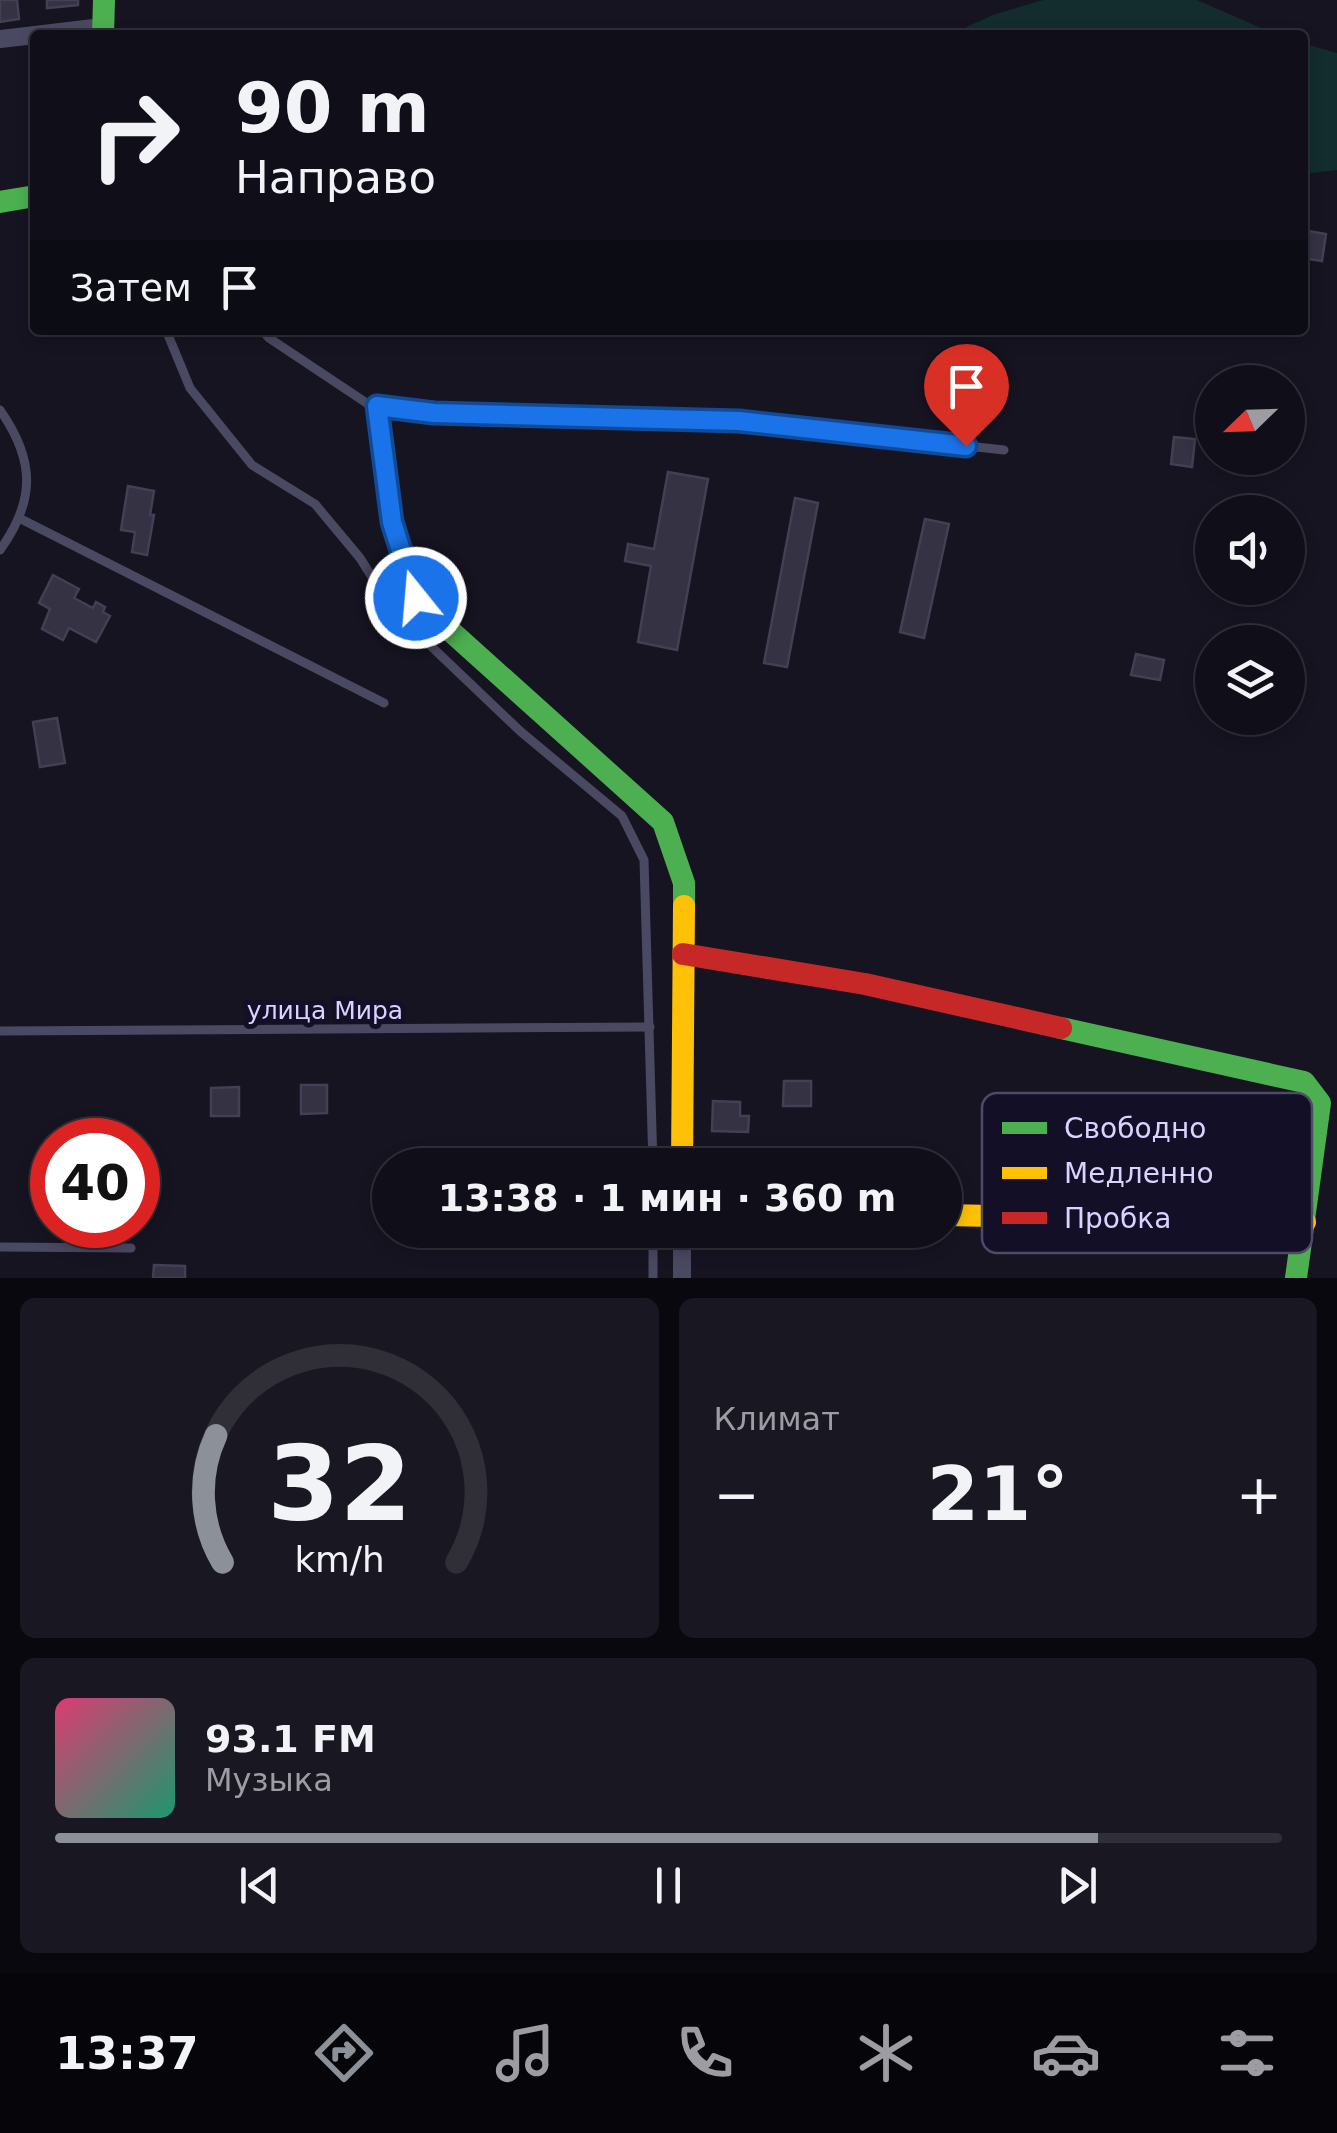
<!DOCTYPE html>
<html lang="ru">
<head>
<meta charset="utf-8">
<style>
	body { margin:0; font-family:"DejaVu Sans",sans-serif; background:#191822; color:#f1f3f6; height:100vh; display:flex; flex-direction:column; font-size:38px; white-space:nowrap }
	* { box-sizing:border-box; margin:0 }
	p { font-size:32px; color:#9c9ca2 }
	.icon { flex:none; width:55px; height:55px; fill:none; stroke:currentColor; stroke-width:2; stroke-linecap:round; stroke-linejoin:round }
	.map { position:relative; height:1278px; overflow:hidden }
	.details { display:flex; flex-direction:column; gap:20px; padding:20px; background:#09080e; flex:1 }
	.details>* { flex:none }
	.top-card { position:absolute; left:30px; top:30px; width:1278px; height:305px; border-radius:10px; box-shadow:0 5px 15px #0003,0 0 0 2px #302f38; background:#100f19; color:#f1f3f6; overflow:hidden }
	.needle { width:65px; rotate:247deg }
	.controls { position:absolute; left:1195px; top:365px; display:grid; gap:20px }
	.controls a { display:grid; place-items:center; width:110px; height:110px; border-radius:50%; background:#100f19; box-shadow:0 5px 15px #0003,0 0 0 2px #302f38; font-size:50px }
	.speed { position:absolute; left:30px; top:1118px; display:flex; gap:20px; font-size:50px; font-weight:700; text-align:center }
	.speed>* { display:grid; place-content:center; width:130px; height:130px; border-radius:50%; background:#100f19; box-shadow:0 5px 15px #0003,0 0 0 2px #302f38; line-height:1 }
	.speed .limit { border:15px solid #d22; background:#fff; color:#111 }
	.pin { position:absolute; display:grid; place-items:center; width:85px; height:85px; color:#fff; margin:-102px -42px; border-radius:50% 50% 50% 0; rotate:-45deg; box-shadow:0 0 10px #0007 }
	.pin .icon { rotate:45deg }
	.me { position:absolute; width:110px; margin:-55px; rotate:343deg; stroke-linejoin:round; filter:drop-shadow(0 0 8px #0008) }
	.turn { display:flex; align-items:center; gap:35px; height:210px; padding:0 40px; font-size:45px }
	.turn .icon { width:130px; height:130px; stroke-width:2.5 }
	.turn b { display:block; font-size:70px; line-height:85px }
	.then { display:flex; align-items:center; height:95px; padding:0 40px; background:#0003; gap:20px; font-size:38px }
	.big { font-size:75px; font-weight:700; line-height:1.1 }
	.details .widget { flex:1; display:flex; flex-direction:column; justify-content:center; gap:15px; min-width:0; padding:0 35px; border-radius:15px; background:#191822 }
	.details .dial { align-items:center; gap:0 }
	.dial svg { height:260px; overflow:visible; fill:none; stroke:#302f38; stroke-width:7; stroke-linecap:round; text-anchor:middle }
	.dial text { fill:#f1f3f6; stroke:none }
	.song { display:flex; align-items:center; gap:30px }
	.cover { width:120px; height:120px; border-radius:15px; background:linear-gradient(135deg,hsl(340 70% 55%),hsl(160 70% 35%)) }
	.played { height:10px; border-radius:5px; background:linear-gradient(90deg,#8c9099 85%,#302f38 85%) }
	.keys { display:flex; justify-content:space-around; direction:ltr }
	.heat { display:flex; justify-content:space-between; align-items:center; font-size:55px; direction:ltr }
	.details .tiles { flex:1; display:grid; gap:20px; grid-template-columns:1fr 1fr }
	.widget:last-child { grid-column:span 2 }
	.trip { position:absolute; left:372px; top:1148px; width:590px; height:100px; border-radius:50px; background:#100f19; box-shadow:0 5px 15px #0003,0 0 0 2px #302f38; font-weight:700; line-height:100px; text-align:center }
	.dock { display:flex; height:160px; justify-content:space-around; align-items:center; background:#06060a; color:#9c9ca2 }
	.dock .icon { width:70px; height:70px }
	.dock .active { color:#8c9099 }
	.dock b { font-size:45px; color:#f1f3f6 }
	.map>svg:first-child { display:block }
</style>
</head>
<body>
<div class="map">
<svg width="1337" height="1278" viewBox="0 0 1337 1278">
	<rect width="100%" height="100%" fill="#161421"/>
	<!-- green -->
	<g fill="#132c2d">
		<polygon points="1043,0 1197,0 1277,35 949,35 993,15"/>
		<polygon points="1302,43 1337,53 1337,170 1303,174"/>
	</g>
	<!-- building -->
	<g fill="#343243" stroke="#433f54" stroke-width="2.5">
		<polygon points="0,0 17,0 19,19 0,22"/>
		<polygon points="47,0 78,0 78,5 47,8"/>
		<polygon points="1302,230 1326,234 1322,261 1302,258"/>
		<polygon points="1174,437 1195,439 1192,467 1171,464"/>
		<polygon points="668,472 708,479 677,650 638,642 651,566 625,561 628,544 654,549"/>
		<polygon points="128,486 154,491 150,515 154,515 147,555 132,552 135,532 121,530"/>
		<polygon points="795,498 818,503 787,667 764,663"/>
		<polygon points="925,519 949,524 924,638 900,632"/>
		<polygon points="53,575 79,589 74,598 93,608 96,602 105,607 103,612 110,616 96,642 69,628 63,640 42,629 50,609 39,603"/>
		<polygon points="1136,654 1164,660 1160,680 1131,675"/>
		<polygon points="57,718 65,763 40,767 33,722"/>
		<polygon points="784,1081 811,1081 811,1106 783,1106"/>
		<polygon points="301,1085 327,1085 327,1113 301,1114"/>
		<polygon points="239,1087 239,1116 211,1116 211,1088"/>
		<polygon points="713,1101 740,1102 740,1116 749,1116 748,1132 712,1131"/>
		<polygon points="712,1149 746,1151 745,1165 707,1165"/>
		<polygon points="769,1154 784,1154 784,1163 800,1165 769,1165"/>
		<polygon points="826,1157 859,1158 858,1165 826,1165"/>
		<rect x="874" y="1158" width="33" height="7"/>
		<polygon points="154,1265 185,1266 185,1278 153,1278"/>
	</g>
	<g fill="none" stroke-linecap="round" stroke-linejoin="round">
		<!-- lane -->
		<g stroke="#4a4962" stroke-width="9">
			<polyline points="166,330 190,388 252,465 315,504 360,558 392,609 520,731 622,816 644,860 653,1165"/>
			<polyline points="262,330 269,338 368,404 434,413 739,421 1004,450"/>
			<path d="M0,410C35,460 36,500 0,550"/>
			<polyline points="19,518 384,703"/>
			<polyline points="0,1031 650,1027"/>
			<polyline points="653,1230 653,1278"/>
			<polyline points="0,1247 131,1248"/>
		</g>
		<!-- street -->
		<g stroke="#4a4962" stroke-width="18">
			<polyline points="35,35 102,27"/>
			<polyline points="0,39 35,35"/>
			<polyline points="682,1230 682,1278"/>
		</g>
		<!-- fast -->
		<g stroke="#4caf50" stroke-width="22">
			<polyline points="103,35 104,0"/>
			<polyline points="0,202 35,196"/>
			<polyline points="377,406 392,522 415,599 663,822 684,883 684,906"/>
			<polyline points="1061,1028 1304,1082 1320,1103 1296,1278"/>
		</g>
		<!-- slow -->
		<g stroke="#ffc107" stroke-width="22">
			<polyline points="682,1165 684,906"/>
			<polyline points="945,1215 1305,1222"/>
		</g>
		<!-- jam -->
		<polyline stroke="#c62828" stroke-width="22" points="683,954 865,984 1061,1028"/>
	</g>
	<g fill="none" stroke-linecap="round" stroke-linejoin="round">
		<defs>
			<polyline id="route" points="416,598 392,522 377,406 434,413 739,421 966,446"/>
		</defs>
		<!-- route casing -->
		<use href="#route" stroke="#114b97" stroke-width="25"/>
		<!-- route -->
		<use href="#route" stroke="#1a73e8" stroke-width="18"/>
	</g>
	<g text-anchor="middle" stroke-width="10" stroke-linejoin="round" paint-order="stroke">
		<!-- street labels -->
		<g font-size="25" fill="#d9d4ff" stroke="#130f26">
			<text x="325" y="1019">улица Мира</text>
		</g>
	</g>
	<!-- legend -->
	<rect x="982" y="1093" width="330" height="160" rx="15" fill="#130f26" stroke="#4e4a67" stroke-width="2.5"/>
	<rect x="1002" y="1122" width="45" height="12" fill="#4caf50"/>
	<rect x="1002" y="1167" width="45" height="12" fill="#ffc107"/>
	<rect x="1002" y="1212" width="45" height="12" fill="#c62828"/>
	<g font-size="28" fill="#d9d4ff">
		<text x="1064" y="1138">Свободно</text>
		<text x="1064" y="1183">Медленно</text>
		<text x="1064" y="1228">Пробка</text>
	</g>
</svg>
<div class="controls">
<a><svg class="needle" viewBox="-14 -14 28 28"><path d="M0-13l5 13h-10z" fill="#e53935"/><path d="M0 13l5-13h-10z" fill="#9c9ca2"/></svg></a>
<a><svg class="icon" aria-label="sound" viewBox="0 0 24 24"><path d="M4 9h4l5-4v14l-5-4H4zM17 9q2 3 0 6"/></svg></a>
<a><svg class="icon" aria-label="layers" viewBox="0 0 24 24"><path d="M12 4l9 5-9 5-9-5zM3 14l9 5 9-5"/></svg></a>
</div>
<div class="speed"><div class="limit">40</div></div>
<div class="pin" style="left:966px;top:446px;background:#d93025"><svg class="icon" aria-label="arrive" viewBox="0 0 24 24"><path d="M6 21V4h12l-3 4 3 4H6"/></svg></div>
<svg class="me" style="left:416px;top:598px" viewBox="-20 -20 40 40"><circle r="17" fill="#1a73e8" stroke="#fff" stroke-width="3"/><path d="M0-11L8 9 0 5-8 9z" fill="#fff"/></svg>
<div class="trip">13:38 · 1 мин · 360 m</div>
<div class="top-card">
<div class="turn"><svg class="icon" aria-label="right" viewBox="0 0 24 24"><path d="M7 20v-9h11M14 6l5 5-5 5"/></svg><div><b>90 m</b>Направо</div></div>
<div class="then">Затем<svg class="icon" aria-label="arrive" viewBox="0 0 24 24"><path d="M6 21V4h12l-3 4 3 4H6"/></svg></div>
</div>
</div>
<section class="details">
<div class="tiles">
<div class="widget dial"><svg viewBox="0 0 100 80">
<path d="M14 69A42 42 0 1 1 86 69"/>
<path d="M14 69A42 42 0 0 1 12 30" stroke="#8c9099"/>
<text x="50" y="56" font-size="32" font-weight="700">32</text>
<text x="50" y="72" font-size="11">km/h</text>
</svg></div>
<div class="widget"><p>Климат</p>
<div class="heat"><a>−</a><b class="big">21°</b><a>+</a></div>
</div>
<div class="widget">
<div class="song"><i class="cover"></i><div><b>93.1 FM</b><p>Музыка</p></div></div>
<div class="played"></div>
<div class="keys"><svg class="icon" aria-label="previous" viewBox="0 0 24 24"><path d="M18 5L8 12l10 7zM5 5v14"/></svg><svg class="icon" aria-label="pause" viewBox="0 0 24 24"><path d="M8 5v14M16 5v14"/></svg><svg class="icon" aria-label="next" viewBox="0 0 24 24"><path d="M6 5l10 7-10 7zM19 5v14"/></svg></div>
</div>
</div>
</section>
<nav class="dock">
<b>13:37</b>
<svg class="icon active" aria-label="directions" viewBox="0 0 24 24"><path d="M12 3l9 9-9 9-9-9zM9 14v-3h6M13 9l2 2-2 2"/></svg>
<svg class="icon" aria-label="music" viewBox="0 0 24 24"><path d="M9 18V5l10-2v13"/><circle cx="6" cy="18" r="3"/><circle cx="16" cy="16" r="3"/></svg>
<svg class="icon" aria-label="phone" viewBox="0 0 24 24"><path d="M5 4h4l2 5-3 2q2 4 5 5l2-3 5 2v4C11 20 4 13 5 4z"/></svg>
<svg class="icon" aria-label="climate" viewBox="0 0 24 24"><path d="M12 3v18M4 7l16 10M4 17L20 7"/></svg>
<svg class="icon" aria-label="car" viewBox="0 0 24 24"><path d="M5 17H2v-5l4-1 3-4h7l3 4 3 1v5h-3M9 17h6M6 11h13"/><circle cx="7" cy="17" r="2"/><circle cx="17" cy="17" r="2"/></svg>
<svg class="icon" aria-label="filters" viewBox="0 0 24 24"><path d="M4 7h16M4 17h16"/><circle cx="9" cy="7" r="2"/><circle cx="15" cy="17" r="2"/></svg>
</nav>
</body>
</html>
